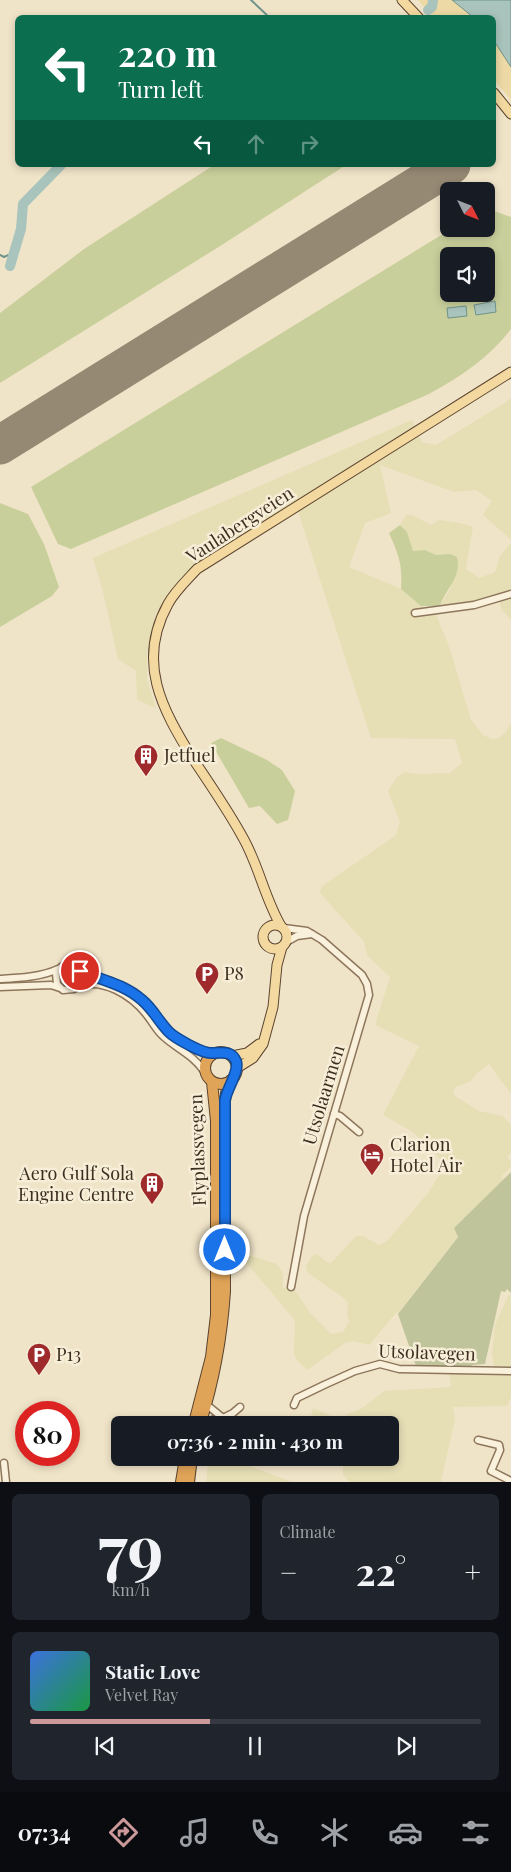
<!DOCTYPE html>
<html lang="en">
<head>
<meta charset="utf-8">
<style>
	body { margin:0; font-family:"Playfair Display",serif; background:#20242c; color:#f1f3f6; height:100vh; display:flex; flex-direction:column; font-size:19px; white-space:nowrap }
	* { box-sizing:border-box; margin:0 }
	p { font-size:16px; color:#9ea1a6 }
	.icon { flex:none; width:28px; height:28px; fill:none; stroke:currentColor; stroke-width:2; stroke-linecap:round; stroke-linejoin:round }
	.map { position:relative; height:1482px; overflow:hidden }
	.side { display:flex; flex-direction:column; gap:12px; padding:12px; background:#0d0f14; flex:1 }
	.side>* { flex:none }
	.hud { position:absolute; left:15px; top:15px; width:481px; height:152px; border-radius:8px; box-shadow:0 2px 8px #0003; background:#0b6e4f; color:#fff; overflow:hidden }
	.needle { width:32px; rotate:132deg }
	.buttons { position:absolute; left:440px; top:182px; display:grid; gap:10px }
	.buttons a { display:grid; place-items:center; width:55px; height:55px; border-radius:8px; background:#171b24; box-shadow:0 2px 8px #0003; font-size:25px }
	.speed { position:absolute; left:15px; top:1401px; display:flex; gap:10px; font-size:25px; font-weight:700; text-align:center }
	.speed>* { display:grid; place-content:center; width:65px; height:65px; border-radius:50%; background:#171b24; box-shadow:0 2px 8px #0003; line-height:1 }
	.speed .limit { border:8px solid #d22; background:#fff; color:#111 }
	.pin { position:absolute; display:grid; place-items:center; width:42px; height:42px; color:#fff; margin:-21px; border:2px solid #fff; border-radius:50%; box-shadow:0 1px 5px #0007 }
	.me { position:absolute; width:55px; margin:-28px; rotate:0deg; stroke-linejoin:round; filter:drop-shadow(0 0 4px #0008) }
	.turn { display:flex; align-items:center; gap:18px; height:105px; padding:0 20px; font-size:22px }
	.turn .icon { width:65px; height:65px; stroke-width:2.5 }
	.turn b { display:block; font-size:35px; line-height:42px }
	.lanes { display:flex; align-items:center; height:48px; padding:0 20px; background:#0003; justify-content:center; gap:25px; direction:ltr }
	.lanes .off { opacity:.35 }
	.big { font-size:38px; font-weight:700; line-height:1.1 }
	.side .widget { flex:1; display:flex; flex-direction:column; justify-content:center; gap:8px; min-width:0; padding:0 18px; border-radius:8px; background:#20242c }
	.side .dial { align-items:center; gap:0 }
	.dial b { font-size:65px; line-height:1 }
	.song { display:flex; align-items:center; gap:15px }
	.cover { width:60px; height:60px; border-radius:8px; background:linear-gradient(135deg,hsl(220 70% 55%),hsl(140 70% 35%)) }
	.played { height:5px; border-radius:2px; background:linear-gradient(90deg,#cc999b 40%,#363941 40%) }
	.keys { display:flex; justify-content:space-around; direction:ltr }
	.heat { display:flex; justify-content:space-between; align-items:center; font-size:28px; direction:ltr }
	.side .tiles { flex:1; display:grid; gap:12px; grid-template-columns:1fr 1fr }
	.widget:last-child { grid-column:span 2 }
	.trip { position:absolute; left:111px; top:1416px; width:288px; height:50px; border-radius:8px; background:#171b24; box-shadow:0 2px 8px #0003; font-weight:700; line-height:50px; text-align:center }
	.menu { display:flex; height:80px; justify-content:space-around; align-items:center; background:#090b0e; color:#9ea1a6 }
	.menu .icon { width:35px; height:35px }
	.menu .selected { color:#cc999b }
	.menu b { font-size:22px; color:#f1f3f6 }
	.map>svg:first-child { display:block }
</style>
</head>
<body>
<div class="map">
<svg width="511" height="1482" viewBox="0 0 511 1482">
	<rect width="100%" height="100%" fill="#f0e4c8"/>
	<!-- farmland -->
	<g fill="#e6deb5">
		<polygon points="511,398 511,540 483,515 492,501 476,490 454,492 380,465 391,513 365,523 349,567 401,589 421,606 435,612 450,649 471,720 483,735 492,739 499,738 506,732 511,722 511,1094 489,1064 476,1074 471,1081 456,1087 453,1091 455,1096 479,1111 503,1116 511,1125 511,1153 507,1157 511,1162 511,1167 502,1176 503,1180 454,1228 458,1236 399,1312 396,1313 369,1345 353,1341 345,1343 307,1370 296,1359 294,1354 295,1323 293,1318 244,1260 245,1254 277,1264 283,1273 283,1288 295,1290 310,1313 331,1334 343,1332 349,1322 347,1314 348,1303 345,1299 308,1273 306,1266 312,1256 317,1254 330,1264 356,1236 363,1236 379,1245 387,1241 429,1192 446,1164 413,1132 383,1115 419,1046 375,1025 390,977 367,955 364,942 320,893 321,887 396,835 400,822 388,791 397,777 405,772 418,774 450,773 462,763 455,739 371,738 295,502 212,552 184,576 169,593 159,610 151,633 147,654 147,680 156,708 137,700 136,671 118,659 103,592 93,558 412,420 422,442 436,445 503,404"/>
		<polygon points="406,515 412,515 431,525 439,520 460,523 473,527 466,569 479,578 495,572 500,556 511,543 511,620 502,610 497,595 468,604 440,606 450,589 450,554 436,555 425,550 413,551 407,532 400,525"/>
		<polygon points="509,1294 511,1297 511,1397 507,1406 453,1407 455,1419 441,1482 350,1482 343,1475 343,1466 345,1462 352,1461 355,1458 390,1458 390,1425 309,1425 313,1408 338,1419 364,1407 384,1391 451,1387 449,1372 495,1373 492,1353 495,1325"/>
		<polygon points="211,1458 229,1458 292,1482 206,1482 208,1464"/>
	</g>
	<!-- green -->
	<g fill="#c9cf9b" fill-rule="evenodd">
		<polygon points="214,165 346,165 217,248 0,383 0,313 84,249"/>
		<path d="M486,208L511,217V329C489,358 460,377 429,394L71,549L58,544L31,487L451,229H486ZM449,256H486V294H449Z"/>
		<polygon points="0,503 28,514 44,544 59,587 52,596 0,627"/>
		<path d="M400,525L407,532L413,551L425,550L436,555L450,554L457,557C462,577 446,588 440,606H421L401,589C403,565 398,553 389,533Z"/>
		<polygon points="221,738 267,760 282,770 295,791 288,820 277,824 260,806 249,808 211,743"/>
	</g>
	<!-- sand -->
	<g fill="#ecd9a5">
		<polygon points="418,0 452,0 473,17 433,17"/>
		<polygon points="494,41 511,67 511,100 494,80"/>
	</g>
	<!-- cemetery -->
	<polygon fill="#bfc49a" points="511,1172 511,1293 507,1289 505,1292 501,1291 485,1364 472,1365 471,1367 416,1366 398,1314 458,1237 454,1228"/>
	<!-- water -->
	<g fill="#a9c4bc" stroke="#6f938a">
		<polygon points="452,0 511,0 511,67 494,41 494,18 473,17"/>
		<polygon points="495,301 496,312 476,315 474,305"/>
		<polygon points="466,306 467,316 448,318 447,308"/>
	</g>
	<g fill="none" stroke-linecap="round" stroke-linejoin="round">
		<!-- stream -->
		<g stroke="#6f938a" stroke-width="2">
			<polyline points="251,0 270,18"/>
			<polyline points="0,255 4,257 13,253"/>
		</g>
		<!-- river -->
		<g stroke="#a9c4bc" stroke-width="10">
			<polyline points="428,10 432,7 433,0"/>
			<polyline points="10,266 21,229 23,204 61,165"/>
		</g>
		<!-- taxiway -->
		<polyline stroke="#968974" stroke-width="15" points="0,446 3,443"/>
		<!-- runway -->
		<polyline stroke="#968974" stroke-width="39" points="0,445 451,165"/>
		<defs>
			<g id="minor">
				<polyline points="415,613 474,605 511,594"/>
				<polyline points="284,928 307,931 322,940 362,975 367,984 369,995 304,1216 291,1287"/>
				<polyline points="286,942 297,936 312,934"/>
				<path d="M80,971L81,981L74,989L63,990L57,984L56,973C59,968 62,965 68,964C75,964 76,969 81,972C90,977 101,978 111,981C121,985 132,992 141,998C153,1008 159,1024 171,1033C183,1044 197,1049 213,1053"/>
				<path d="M0,979C19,978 41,977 58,969"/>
				<path d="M79,986C103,978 131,995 146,1014C152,1021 156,1030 163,1036C177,1049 192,1054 204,1071"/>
				<polyline points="0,987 51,985 60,988"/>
				<polyline points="334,1114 340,1116 359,1132"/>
				<polyline points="294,1405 297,1398 324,1385 355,1371 380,1364 399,1369 511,1371"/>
				<polyline points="223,1418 233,1413 240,1407"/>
				<polyline points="201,1425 214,1419 223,1418 207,1405"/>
				<polyline points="478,1440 499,1445 500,1450 491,1471 511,1481"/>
				<polyline points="4,1463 6,1482"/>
			</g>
			<g id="major">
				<polyline points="402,0 419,18"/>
				<polyline points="494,93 511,114"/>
				<circle cx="275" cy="937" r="12"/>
				<path d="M281,926C264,897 259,865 242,836C227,809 210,784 193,759C162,709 136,662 168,604C175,591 187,580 197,569L511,372"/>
				<polyline points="232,1056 247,1053 259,1044"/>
				<polyline points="237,1068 253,1058 263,1044 273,1007 277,965 282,947"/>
			</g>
			<g id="highway">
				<circle cx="221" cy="1068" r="16"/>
				<polyline points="194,1423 211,1357 216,1315 216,1121 212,1082"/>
				<path d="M200,1425C214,1381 222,1337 225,1291L224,1109L226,1093L231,1080"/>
				<polyline points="181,1482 185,1458"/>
				<polyline points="189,1482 192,1458"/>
			</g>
		</defs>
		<!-- minor casing -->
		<use href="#minor" stroke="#8d765c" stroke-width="9"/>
		<!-- major casing -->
		<use href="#major" stroke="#5b4430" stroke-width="11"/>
		<!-- highway casing -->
		<use href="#highway" stroke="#5b4430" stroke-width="12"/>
		<!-- minor -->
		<use href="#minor" stroke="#faf1dc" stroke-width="6"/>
		<!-- major -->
		<use href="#major" stroke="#f3d9a0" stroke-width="9"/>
		<!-- highway -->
		<use href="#highway" stroke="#e0a458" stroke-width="10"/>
	</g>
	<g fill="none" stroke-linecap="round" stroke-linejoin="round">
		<defs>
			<path id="route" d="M80,971C101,980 124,984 142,1000C153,1009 159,1022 169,1032C175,1038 184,1042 191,1046C197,1049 206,1054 213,1053C222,1053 231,1050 236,1061C240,1071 227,1088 225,1100V1250"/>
		</defs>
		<!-- route casing -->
		<use href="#route" stroke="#114b97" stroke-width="12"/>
		<!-- route -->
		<use href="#route" stroke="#1a73e8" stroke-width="9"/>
	</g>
	<!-- icons -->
	<defs>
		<symbol id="building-pin" viewBox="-11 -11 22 30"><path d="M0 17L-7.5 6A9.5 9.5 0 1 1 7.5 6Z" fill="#9e2a2b" stroke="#f7eed8"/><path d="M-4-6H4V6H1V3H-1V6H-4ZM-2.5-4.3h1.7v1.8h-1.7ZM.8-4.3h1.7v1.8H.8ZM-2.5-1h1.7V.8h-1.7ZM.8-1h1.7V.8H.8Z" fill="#fff"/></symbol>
		<symbol id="parking-pin" viewBox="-11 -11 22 30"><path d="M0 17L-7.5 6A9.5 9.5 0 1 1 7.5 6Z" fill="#9e2a2b" stroke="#f7eed8"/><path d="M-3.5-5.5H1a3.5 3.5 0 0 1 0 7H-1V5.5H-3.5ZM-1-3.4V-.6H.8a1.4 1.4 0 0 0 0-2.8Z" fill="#fff"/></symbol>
		<symbol id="hotel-pin" viewBox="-11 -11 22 30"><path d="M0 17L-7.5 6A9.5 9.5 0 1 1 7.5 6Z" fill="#9e2a2b" stroke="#f7eed8"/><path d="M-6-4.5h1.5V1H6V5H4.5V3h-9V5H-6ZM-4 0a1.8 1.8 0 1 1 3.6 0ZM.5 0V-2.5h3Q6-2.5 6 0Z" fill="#fff"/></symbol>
	</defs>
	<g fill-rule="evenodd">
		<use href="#building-pin" x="132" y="742" width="28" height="38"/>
		<use href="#parking-pin" x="193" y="960" width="28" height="38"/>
		<use href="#hotel-pin" x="358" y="1141" width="28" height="38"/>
		<use href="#building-pin" x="138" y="1170" width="28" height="38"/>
		<use href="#parking-pin" x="25" y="1341" width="28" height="38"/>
	</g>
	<g text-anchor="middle" stroke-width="5" stroke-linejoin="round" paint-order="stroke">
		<!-- street labels -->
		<g font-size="18" fill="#3d2e20" stroke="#f7eed8">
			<text transform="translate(240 525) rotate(-33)" y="6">Vaulabergveien</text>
			<text transform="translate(324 1095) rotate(-73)" y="6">Utsolaarmen</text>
			<text transform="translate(198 1150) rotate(-92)" y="6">Flyplassvegen</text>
			<text transform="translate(427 1353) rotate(2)" y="6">Utsolavegen</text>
		</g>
		<!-- poi labels -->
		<g font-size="18" fill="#3d2e20" stroke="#f7eed8" text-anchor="start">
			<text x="164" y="762">Jetfuel</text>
			<text x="224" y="980">P8</text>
			<text x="390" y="1151">Clarion<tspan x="390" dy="21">Hotel Air</tspan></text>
			<text x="134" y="1180" text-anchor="end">Aero Gulf Sola<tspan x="134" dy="21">Engine Centre</tspan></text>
			<text x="56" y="1361">P13</text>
		</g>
	</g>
</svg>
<div class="buttons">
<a><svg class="needle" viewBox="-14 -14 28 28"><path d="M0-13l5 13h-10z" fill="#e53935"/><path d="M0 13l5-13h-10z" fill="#9ea1a6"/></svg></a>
<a><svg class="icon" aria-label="sound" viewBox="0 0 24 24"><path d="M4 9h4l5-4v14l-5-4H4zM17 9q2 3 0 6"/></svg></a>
</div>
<div class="speed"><div class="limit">80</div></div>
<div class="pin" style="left:80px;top:971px;background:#d93025"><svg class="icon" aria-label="arrive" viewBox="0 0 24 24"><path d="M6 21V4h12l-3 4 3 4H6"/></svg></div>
<svg class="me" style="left:225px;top:1250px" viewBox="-20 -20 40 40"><circle r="17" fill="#1a73e8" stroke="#fff" stroke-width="3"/><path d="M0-11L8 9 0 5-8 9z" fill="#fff"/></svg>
<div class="trip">07:36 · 2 min · 430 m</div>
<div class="hud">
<div class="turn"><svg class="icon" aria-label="left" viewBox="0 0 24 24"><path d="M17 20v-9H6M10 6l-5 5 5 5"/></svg><div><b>220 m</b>Turn left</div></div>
<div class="lanes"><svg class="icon" aria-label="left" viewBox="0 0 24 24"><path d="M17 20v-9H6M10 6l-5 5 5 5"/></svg><svg class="icon off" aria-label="ahead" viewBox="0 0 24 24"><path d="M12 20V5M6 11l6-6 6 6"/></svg><svg class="icon off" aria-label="right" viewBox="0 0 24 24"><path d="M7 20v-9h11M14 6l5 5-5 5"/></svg></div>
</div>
</div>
<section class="side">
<div class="tiles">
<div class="widget dial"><b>79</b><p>km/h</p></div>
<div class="widget"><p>Climate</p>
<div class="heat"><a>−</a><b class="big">22°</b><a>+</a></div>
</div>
<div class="widget">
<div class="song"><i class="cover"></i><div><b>Static Love</b><p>Velvet Ray</p></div></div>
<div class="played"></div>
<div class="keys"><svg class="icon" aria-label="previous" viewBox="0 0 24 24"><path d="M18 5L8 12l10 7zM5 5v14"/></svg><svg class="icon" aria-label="pause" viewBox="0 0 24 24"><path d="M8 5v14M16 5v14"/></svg><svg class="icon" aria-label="next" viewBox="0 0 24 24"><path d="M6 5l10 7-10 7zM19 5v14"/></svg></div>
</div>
</div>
</section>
<nav class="menu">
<b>07:34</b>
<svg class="icon selected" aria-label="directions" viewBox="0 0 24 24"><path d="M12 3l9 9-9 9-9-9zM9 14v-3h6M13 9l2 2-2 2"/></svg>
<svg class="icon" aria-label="music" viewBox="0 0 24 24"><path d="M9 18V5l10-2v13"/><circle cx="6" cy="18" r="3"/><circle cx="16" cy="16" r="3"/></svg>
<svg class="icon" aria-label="phone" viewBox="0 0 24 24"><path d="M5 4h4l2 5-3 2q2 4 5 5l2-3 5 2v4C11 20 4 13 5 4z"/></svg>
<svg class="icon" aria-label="climate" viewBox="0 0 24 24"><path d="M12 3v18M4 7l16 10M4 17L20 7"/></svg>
<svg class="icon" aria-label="car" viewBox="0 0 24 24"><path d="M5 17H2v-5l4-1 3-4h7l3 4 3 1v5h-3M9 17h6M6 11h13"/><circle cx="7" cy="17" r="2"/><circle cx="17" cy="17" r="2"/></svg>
<svg class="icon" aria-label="filters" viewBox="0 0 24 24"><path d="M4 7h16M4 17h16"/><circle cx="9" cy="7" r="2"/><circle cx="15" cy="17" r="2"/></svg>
</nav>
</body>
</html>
